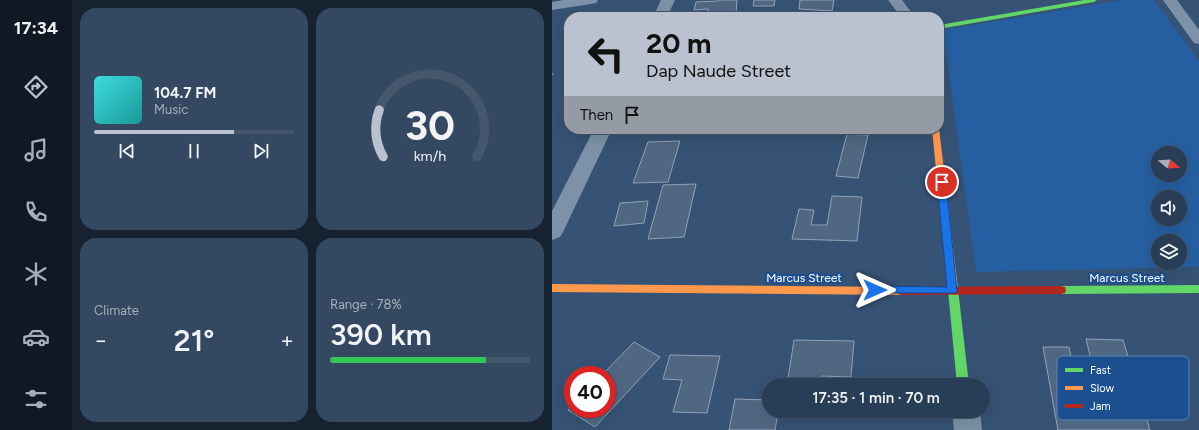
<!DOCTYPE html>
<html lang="en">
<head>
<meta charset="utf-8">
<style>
	body { margin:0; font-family:Figtree,sans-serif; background:#344961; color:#f1f3f6; height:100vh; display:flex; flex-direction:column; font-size:15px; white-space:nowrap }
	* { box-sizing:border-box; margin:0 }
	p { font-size:13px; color:#a5aeba }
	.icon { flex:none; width:22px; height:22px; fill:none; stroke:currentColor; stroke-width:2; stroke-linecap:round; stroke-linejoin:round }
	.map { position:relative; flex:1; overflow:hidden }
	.drawer { display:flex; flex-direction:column; gap:8px; padding:8px; background:#162230; width:480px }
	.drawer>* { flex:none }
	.banner { position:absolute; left:12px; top:12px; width:380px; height:122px; border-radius:16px; box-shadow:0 4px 16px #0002,0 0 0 1px #44576d; background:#b9c2ce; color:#111; overflow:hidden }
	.needle { width:26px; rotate:108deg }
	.fabs { position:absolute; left:599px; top:146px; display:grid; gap:8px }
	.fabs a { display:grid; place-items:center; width:36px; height:36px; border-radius:50%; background:#283e57; box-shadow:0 4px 16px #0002,0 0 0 1px #44576d; font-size:20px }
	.speed { position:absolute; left:12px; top:366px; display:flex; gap:8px; font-size:20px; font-weight:700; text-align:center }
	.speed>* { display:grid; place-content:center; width:52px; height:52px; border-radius:50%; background:#283e57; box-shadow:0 4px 16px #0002,0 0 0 1px #44576d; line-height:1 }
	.speed .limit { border:6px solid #d22; background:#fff; color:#111 }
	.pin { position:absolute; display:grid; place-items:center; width:34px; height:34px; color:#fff; margin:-17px; border:2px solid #fff; border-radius:50%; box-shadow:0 1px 4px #0007 }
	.me { position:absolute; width:44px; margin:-22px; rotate:90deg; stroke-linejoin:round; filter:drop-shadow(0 0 3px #0008) }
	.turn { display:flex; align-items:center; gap:14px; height:84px; padding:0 16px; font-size:18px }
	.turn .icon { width:52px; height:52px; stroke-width:2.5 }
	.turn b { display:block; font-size:28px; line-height:34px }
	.then { display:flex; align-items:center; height:38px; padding:0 16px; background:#0003; gap:8px; font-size:15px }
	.big { font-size:30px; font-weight:600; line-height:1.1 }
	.drawer .card { flex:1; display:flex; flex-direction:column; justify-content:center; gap:6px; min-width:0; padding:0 14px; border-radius:16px; background:#344961 }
	.drawer .dial { align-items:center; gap:0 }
	.dial svg { height:104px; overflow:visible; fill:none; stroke:#44576d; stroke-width:7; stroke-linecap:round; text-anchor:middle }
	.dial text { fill:#f1f3f6; stroke:none }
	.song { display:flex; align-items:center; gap:12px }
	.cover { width:48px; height:48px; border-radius:6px; background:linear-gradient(135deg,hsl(180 70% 55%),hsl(180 70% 35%)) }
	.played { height:4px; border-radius:2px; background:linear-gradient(90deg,#b9c2ce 70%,#44576d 70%) }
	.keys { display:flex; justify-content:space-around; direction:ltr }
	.heat { display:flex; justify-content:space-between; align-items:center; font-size:22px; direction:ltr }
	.charge { height:6px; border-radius:3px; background:linear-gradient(90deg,#34c759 78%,#44576d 0) }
	.drawer .tiles { flex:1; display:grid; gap:8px; grid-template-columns:repeat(2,1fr) }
	.trip { position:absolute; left:210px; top:378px; width:228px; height:40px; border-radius:20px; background:#283e57; box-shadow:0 4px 16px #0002,0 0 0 1px #44576d; font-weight:600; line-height:40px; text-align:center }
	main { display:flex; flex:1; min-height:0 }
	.dock { display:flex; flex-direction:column; width:72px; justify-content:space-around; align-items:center; background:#101923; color:#a5aeba }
	.dock .icon { width:28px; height:28px }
	.dock .selected { color:#b9c2ce }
	.dock b { font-size:18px; color:#f1f3f6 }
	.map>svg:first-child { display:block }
</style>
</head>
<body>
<main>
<nav class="dock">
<b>17:34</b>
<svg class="icon selected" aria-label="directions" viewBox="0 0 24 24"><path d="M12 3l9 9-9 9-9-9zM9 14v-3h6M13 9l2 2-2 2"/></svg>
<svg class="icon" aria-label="music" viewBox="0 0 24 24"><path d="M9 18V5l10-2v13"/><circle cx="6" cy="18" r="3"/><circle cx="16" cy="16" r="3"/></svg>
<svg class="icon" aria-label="phone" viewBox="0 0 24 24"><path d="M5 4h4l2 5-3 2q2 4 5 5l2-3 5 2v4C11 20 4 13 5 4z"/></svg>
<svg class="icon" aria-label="climate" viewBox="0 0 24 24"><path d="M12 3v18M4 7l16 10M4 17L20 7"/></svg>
<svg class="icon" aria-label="car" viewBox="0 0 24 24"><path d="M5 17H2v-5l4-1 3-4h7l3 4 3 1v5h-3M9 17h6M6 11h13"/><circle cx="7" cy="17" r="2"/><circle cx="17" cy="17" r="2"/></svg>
<svg class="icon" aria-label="filters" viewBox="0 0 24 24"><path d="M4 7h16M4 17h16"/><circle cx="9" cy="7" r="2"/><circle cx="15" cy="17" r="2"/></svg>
</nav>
<section class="drawer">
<div class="tiles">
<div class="card">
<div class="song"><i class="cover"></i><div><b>104.7 FM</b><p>Music</p></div></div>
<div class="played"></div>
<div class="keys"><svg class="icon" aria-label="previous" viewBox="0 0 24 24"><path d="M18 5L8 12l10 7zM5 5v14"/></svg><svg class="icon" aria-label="pause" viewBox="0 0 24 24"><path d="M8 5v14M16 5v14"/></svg><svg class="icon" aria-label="next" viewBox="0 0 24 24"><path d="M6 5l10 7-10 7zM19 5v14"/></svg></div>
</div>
<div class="card dial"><svg viewBox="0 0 100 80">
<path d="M14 69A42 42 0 1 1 86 69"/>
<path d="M14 69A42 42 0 0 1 11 33" stroke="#b9c2ce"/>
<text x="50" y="56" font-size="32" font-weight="700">30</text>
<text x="50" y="72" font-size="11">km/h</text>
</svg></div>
<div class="card"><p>Climate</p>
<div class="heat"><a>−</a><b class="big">21°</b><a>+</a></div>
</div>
<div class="card"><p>Range · 78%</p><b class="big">390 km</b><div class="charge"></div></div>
</div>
</section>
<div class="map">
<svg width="647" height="430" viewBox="0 0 647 430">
	<rect width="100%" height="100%" fill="#365274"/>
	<!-- green -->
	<path fill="#265fa1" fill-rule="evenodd" d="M570,0H602L647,61V267L424,272L391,30ZM606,153H628V175H606ZM606,197H628V219H606ZM606,241H628V263H606Z"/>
	<!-- building -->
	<g fill="#506783" stroke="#92a2b6">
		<polygon points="166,0 185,0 184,14 155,16 156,9 142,10 144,2 166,1"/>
		<polygon points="202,0 223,0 222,6 201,6"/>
		<polygon points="248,0 282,0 280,11 247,9"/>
		<polygon points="295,134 316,135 306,178 284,176"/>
		<polygon points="128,141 116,182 81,183 96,142"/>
		<polygon points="144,184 132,237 96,239 111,185"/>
		<polygon points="280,196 310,197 305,241 240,239 247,209 262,210 259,225 275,225"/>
		<polygon points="96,201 92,223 62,226 68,203"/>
		<polygon points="534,339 571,340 598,430 506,430 491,347 517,347 527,396 548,397"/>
		<polygon points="242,340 302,341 299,377 270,376 269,385 235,385"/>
		<polygon points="82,342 108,357 43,427 16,410 21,404 21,409 55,409 55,375 50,375"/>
		<polygon points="118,355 168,356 155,413 121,412 130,380 111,379"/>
		<polygon points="183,399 217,400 217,411 266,411 266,414 226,413 223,430 177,430"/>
	</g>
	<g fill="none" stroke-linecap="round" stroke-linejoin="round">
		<!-- path -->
		<polyline stroke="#7d92a8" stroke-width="2" stroke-dasharray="1.5 2" stroke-linecap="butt" points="0,74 2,73"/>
		<!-- street -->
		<g fill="#7d92a8" fill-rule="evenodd">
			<polygon points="12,0 46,0 44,3 39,4 0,10 0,2"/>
			<polygon points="109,0 123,0 115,17 101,17"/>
			<polygon points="336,0 350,0 363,17 349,17"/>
			<polygon points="611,0 625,0 647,30 647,44 642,43"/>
			<polygon points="42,129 60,129 11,232 8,237 0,240 0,211"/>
			<polygon points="400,411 428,411 430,430 402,430"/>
		</g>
		<!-- fast -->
		<g fill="#63d668" fill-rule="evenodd">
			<polygon points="532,0 545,0 542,2 387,29 387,25"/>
			<polygon points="400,276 404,277 405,280 417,385 405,385 395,280 396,277"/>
			<polygon points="647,285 647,293 509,294 505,293 504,290 505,287 509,286"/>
		</g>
		<!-- slow -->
		<g fill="#ff974d" fill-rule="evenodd">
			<polygon points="387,128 405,280 404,283 396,283 395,280 380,129 387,129"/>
			<polygon points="0,284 350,287 354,288 355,291 354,294 350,295 0,292"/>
		</g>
		<!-- jam -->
		<polygon fill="#b3261e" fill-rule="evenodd" points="509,286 513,287 514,290 513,293 509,294 350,295 346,294 345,291 346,288 350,287"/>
	</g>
	<!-- route -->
	<polygon fill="#1a73e8" stroke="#114b97" points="390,179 394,182 405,291 404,293 320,293 318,290 320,287 323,286 395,287 385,182"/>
	<g text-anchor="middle" stroke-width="4" stroke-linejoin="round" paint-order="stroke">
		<!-- street labels -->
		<g font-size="12" fill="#fff" stroke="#1b4f8f">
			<text x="252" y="282">Marcus Street</text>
			<text x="575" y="282">Marcus Street</text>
		</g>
	</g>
	<!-- legend -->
	<rect x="505" y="356" width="132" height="64" rx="6" fill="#1b4f8f" stroke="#5f84b1" stroke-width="1"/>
	<rect x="513" y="368" width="18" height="4" fill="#63d668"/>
	<rect x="513" y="386" width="18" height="4" fill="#ff974d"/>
	<rect x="513" y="404" width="18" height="4" fill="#b3261e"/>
	<g font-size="11" fill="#fff">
		<text x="538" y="374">Fast</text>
		<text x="538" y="392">Slow</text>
		<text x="538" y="410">Jam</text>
	</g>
</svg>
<div class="fabs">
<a><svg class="needle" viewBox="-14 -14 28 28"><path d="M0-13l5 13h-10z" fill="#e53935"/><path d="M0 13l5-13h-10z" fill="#a5aeba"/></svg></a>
<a><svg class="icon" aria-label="sound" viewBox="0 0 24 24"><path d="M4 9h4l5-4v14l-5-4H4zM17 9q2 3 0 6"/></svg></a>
<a><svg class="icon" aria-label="layers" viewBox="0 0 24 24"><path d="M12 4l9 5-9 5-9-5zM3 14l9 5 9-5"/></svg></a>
</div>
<div class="speed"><div class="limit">40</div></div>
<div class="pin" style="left:390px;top:182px;background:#d93025"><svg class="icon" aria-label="arrive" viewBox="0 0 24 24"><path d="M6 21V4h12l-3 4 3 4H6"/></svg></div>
<svg class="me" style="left:323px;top:290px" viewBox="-20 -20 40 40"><path d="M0-17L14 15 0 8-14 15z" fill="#1a73e8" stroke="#fff" stroke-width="4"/></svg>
<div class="trip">17:35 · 1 min · 70 m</div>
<div class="banner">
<div class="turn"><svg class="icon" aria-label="left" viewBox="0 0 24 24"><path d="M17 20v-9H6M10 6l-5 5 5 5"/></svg><div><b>20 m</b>Dap Naude Street</div></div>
<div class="then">Then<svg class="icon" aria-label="arrive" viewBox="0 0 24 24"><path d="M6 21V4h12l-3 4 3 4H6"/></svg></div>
</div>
</div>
</main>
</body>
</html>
